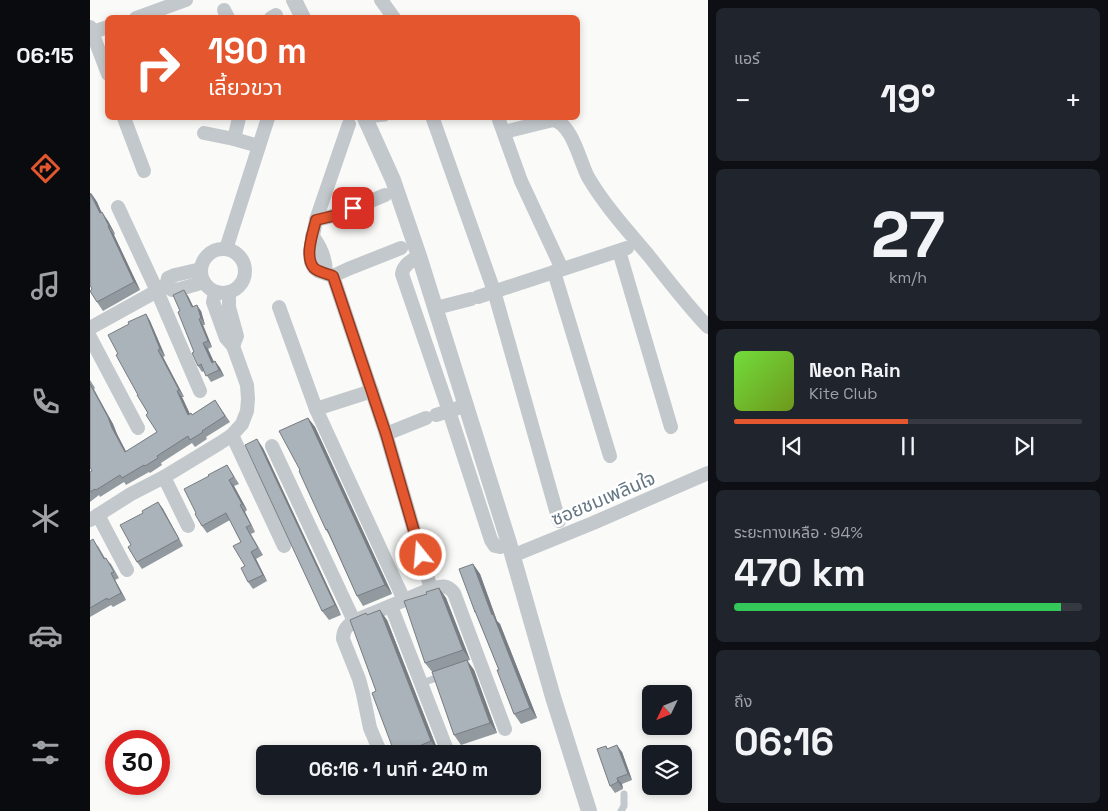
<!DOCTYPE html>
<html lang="th">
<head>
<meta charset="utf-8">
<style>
	body { margin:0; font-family:"Space Grotesk","Noto Sans Thai",sans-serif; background:#20242c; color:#f1f3f6; height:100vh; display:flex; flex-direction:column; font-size:19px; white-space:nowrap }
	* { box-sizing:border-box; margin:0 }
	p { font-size:16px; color:#9ea1a6 }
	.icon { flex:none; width:28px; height:28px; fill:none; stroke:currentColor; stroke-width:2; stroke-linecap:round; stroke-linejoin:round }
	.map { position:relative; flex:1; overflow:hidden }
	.drawer { display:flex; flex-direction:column; gap:8px; padding:8px; background:#0d0f14; width:400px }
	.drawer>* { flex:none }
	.guide { position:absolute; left:15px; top:15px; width:475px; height:105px; border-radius:8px; box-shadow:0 2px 8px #0003; background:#e4572e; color:#fff; overflow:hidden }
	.needle { width:32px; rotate:227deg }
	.tools { position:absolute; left:552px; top:685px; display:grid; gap:10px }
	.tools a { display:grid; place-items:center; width:50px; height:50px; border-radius:8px; background:#171b24; box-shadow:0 2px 8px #0003; font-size:25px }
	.speed { position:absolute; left:15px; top:730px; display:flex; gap:10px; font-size:25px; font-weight:700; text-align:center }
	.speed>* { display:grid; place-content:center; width:65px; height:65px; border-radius:50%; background:#171b24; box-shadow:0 2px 8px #0003; line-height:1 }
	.speed .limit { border:8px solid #d22; background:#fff; color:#111 }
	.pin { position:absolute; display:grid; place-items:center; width:42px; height:42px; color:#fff; margin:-21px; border-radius:10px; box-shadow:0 2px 8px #0006 }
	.me { position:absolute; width:55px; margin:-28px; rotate:343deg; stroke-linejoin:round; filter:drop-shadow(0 0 4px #0008) }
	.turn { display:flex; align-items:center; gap:18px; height:105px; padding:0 20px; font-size:22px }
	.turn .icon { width:65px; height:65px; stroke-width:2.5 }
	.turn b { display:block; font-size:35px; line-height:42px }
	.big { font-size:38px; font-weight:600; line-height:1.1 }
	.drawer .card { flex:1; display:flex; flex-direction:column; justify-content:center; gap:8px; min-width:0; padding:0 18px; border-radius:8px; background:#20242c }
	.drawer .dial { align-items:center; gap:0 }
	.dial b { font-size:65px; line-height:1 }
	.song { display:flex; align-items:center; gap:15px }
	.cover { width:60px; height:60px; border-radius:8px; background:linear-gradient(135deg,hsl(100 70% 55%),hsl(80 70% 35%)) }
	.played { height:5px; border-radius:2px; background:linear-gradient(90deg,#e4572e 50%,#363941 50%) }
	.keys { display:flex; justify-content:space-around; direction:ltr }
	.heat { display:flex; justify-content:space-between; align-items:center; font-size:28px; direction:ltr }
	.charge { height:8px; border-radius:4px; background:linear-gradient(90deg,#34c759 94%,#363941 0) }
	.trip { position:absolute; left:166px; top:745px; width:285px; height:50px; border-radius:8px; background:#171b24; box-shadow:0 2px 8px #0003; font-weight:600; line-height:50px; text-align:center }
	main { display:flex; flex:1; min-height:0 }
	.menu { display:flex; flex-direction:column; width:90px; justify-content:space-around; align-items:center; background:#090b0e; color:#9ea1a6 }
	.menu .icon { width:35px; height:35px }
	.menu .active { color:#e4572e }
	.menu b { font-size:22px; color:#f1f3f6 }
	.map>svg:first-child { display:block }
</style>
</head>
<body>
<main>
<nav class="menu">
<b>06:15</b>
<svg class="icon active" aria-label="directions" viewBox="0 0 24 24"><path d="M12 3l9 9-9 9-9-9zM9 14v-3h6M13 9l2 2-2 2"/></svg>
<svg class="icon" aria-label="music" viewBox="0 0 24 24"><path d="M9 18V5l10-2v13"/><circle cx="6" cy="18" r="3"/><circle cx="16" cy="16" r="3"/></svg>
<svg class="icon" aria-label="phone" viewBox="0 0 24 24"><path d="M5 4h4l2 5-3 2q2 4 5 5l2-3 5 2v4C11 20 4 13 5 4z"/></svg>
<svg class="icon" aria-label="climate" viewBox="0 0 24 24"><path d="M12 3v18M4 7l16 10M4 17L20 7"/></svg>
<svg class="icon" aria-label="car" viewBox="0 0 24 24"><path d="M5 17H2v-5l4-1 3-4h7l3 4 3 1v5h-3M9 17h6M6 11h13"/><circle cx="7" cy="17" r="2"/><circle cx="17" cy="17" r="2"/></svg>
<svg class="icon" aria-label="filters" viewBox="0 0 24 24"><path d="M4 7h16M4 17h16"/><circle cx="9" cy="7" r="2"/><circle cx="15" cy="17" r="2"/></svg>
</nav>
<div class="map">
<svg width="618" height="811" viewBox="0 0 618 811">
	<rect width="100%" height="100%" fill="#fafaf8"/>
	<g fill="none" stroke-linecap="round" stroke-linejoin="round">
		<!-- service -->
		<g stroke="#c3c8cc" stroke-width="7">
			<polyline points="276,120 295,118"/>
			<polyline points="332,683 352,676"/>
			<polyline points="531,811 534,806 534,794"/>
		</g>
		<!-- minor -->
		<g stroke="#c3c8cc" stroke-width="14">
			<polyline points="291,0 304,18"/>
			<polyline points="134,10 138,18"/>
			<polyline points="46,18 96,0"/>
			<polyline points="181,18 186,15"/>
			<polyline points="0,27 18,74"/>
			<polyline points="0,33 18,27"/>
			<polyline points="34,118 54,171"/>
			<polyline points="343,119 404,291 469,521"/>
			<polyline points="409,120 431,181 472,269"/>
			<path d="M414,132L463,120C482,123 490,162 498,177C515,206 538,231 559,256C578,280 597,305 618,327"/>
			<polyline points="114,133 144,139 169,146"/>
			<polyline points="144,139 149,118"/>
			<polyline points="28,207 67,291 110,391"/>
			<polyline points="226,220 247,215 295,195"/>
			<path d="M222,236C231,246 236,260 236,273"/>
			<polyline points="311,248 258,269 243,276 296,434 341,589"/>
			<polyline points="136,249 178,118"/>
			<circle cx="133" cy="271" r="22"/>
			<polyline points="529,251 581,427"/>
			<path d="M329,256C322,260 313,265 312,274L359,411L401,540L405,546L410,547L419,543"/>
			<polyline points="464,272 520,456"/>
			<polyline points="243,276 228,271 224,268 221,262 220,251 226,220 259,124"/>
			<polyline points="76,286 82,290 90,289 114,282"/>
			<polyline points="139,293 139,307 147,336 143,346"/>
			<polyline points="388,297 537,248"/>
			<polyline points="189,307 226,409 314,600"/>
			<polyline points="346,308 381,299"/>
			<polyline points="0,328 76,286 78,278 85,275 111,269"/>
			<polyline points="0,337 48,428"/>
			<polyline points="226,409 282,391"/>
			<polyline points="346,415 368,408"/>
			<polyline points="296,434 336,418"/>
			<polyline points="142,435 194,546"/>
			<polyline points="182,446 264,621"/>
			<polyline points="74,477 98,526"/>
			<polyline points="8,515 37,570"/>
			<polyline points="0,520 41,494 74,477 130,443 142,435 152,424 157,411 158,399 157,385 143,346 136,338 123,302 125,292"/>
			<polyline points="422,556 503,523 618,473"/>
			<polyline points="301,606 357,750"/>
			<path d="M291,754L280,728L273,694L269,679L253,639C253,630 257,626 264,621L341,589C351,586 357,584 364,593L415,729"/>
		</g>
		<!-- tertiary -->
		<g stroke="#c3c8cc" stroke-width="16">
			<polyline points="204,0 213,18"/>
			<polyline points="275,118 303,180 329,256 419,543 463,697 499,811"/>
		</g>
	</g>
	<!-- wall -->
	<g fill="#929a9f">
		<polygon points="1,193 7,202 11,212 18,221 25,234 24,235 50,290 13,311 7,302 2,289"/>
		<polygon points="98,296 103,306 111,311 115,325 113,325 122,347 118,349 124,362 125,361 130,368 134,376 121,382 114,371 112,372 108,366 104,352"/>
		<polygon points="56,314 60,321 75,356 73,357 94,397 92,397 100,414 102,415 125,400 140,422 116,437 117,439 105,447 102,443 71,463 72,465 60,473 59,472 36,485 34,482 10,497 9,495 0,502 0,472 2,471 0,467 0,380 5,388 4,389 23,424 27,434 36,452 67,432 28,354"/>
		<polygon points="218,418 225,427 302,594 273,606 267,596 239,535 236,530 210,470"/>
		<polygon points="173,448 251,615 239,620 232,611"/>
		<polygon points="137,465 149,484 144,486 157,510 155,512 165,532 161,534 173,555 166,559 177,581 163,589 158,582 155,566 151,542 140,520 117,533 112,526 106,513 119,476"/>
		<polygon points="68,502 73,509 93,546 52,569 47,562 41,545 53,513"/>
		<polygon points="0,541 8,546 15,558 21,564 29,578 25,580 36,600 23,607 21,605 0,617"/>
		<polygon points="383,564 390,574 407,621 410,624 447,718 431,724 424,714 409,670 387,615 385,612"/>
		<polygon points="349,588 356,598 380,660 377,661 384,670 407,733 371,745 364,735 343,673 335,663 337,594"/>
		<polygon points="277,615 297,620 348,751 342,754 305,754"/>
		<polygon points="516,746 518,749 532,752 542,780 532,784 533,789 525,793 520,786"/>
	</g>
	<!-- shaded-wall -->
	<g fill="#777d82">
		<polygon points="1,193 7,202 16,222 10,213"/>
		<polygon points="12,212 18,221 25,234 19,226"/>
		<polygon points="18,226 24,235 50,290 44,282"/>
		<polygon points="94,290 98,296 106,313 102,307"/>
		<polygon points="107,305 111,311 115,325 111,318"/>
		<polygon points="56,314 60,321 75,356 70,349"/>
		<polygon points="109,319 113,325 122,347 118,341"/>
		<polygon points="113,343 118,349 127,369 122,363"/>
		<polygon points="68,350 73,357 94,397 89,390"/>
		<polygon points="125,361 130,368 134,376 129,370"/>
		<polygon points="0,384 23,424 27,434 40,459 35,452"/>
		<polygon points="87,391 92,397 103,421 98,415"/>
		<polygon points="218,418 225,427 302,594 295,585"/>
		<polygon points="167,439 173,448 251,615 245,605"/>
		<polygon points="139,480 144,486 157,510 152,504"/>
		<polygon points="68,502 73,509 93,546 89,539"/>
		<polygon points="150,505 155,512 165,532 161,525"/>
		<polygon points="161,552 166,559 177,581 173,575"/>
		<polygon points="383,564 390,574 407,621 410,624 447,718 440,708 402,615"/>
		<polygon points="21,573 25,580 36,600 31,593"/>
		<polygon points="349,588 356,598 380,660 373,650"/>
		<polygon points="290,610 297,620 348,751 341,741"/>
		<polygon points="377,660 384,670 407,733 400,723"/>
		<polygon points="527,745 532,752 542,780 538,774"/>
		<polygon points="527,778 532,784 533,789 528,782"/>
	</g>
	<!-- building -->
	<g fill="#aab3b9" stroke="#777d82">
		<polygon points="0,193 10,213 12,212 19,226 18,226 44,282 7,302 0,291 2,289 0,285"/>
		<polygon points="94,290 102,307 107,305 111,318 109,319 118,341 113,343 122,363 125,361 129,370 116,376 111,364 108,366 102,353 104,352 88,312 90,311 83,295"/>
		<polygon points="56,314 70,349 68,350 89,390 87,391 98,415 101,413 102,415 125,400 135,416 112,431 113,432 100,440 98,436 67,456 68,458 55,466 54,465 32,478 30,475 6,490 5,489 0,492 0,472 2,471 0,467 0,384 18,417 22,428 35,452 67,432 56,415 58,413 47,395 48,395 26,355 28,354 18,335 39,324 38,322"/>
		<polygon points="218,418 295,585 267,596 237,529 236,530 209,471 210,470 189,431"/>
		<polygon points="167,439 245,605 232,611 155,445"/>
		<polygon points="137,465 144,477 139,480 152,504 150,505 161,525 156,527 168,548 161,552 173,575 158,582 151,568 155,566 143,546 151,542 136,513 112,526 105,514 106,513 94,489 119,476 118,475"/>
		<polygon points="68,502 89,539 47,562 38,547 41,545 30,525 53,513 52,511"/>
		<polygon points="3,539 14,559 16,558 24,572 21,573 31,593 18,600 17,598 0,608 0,541"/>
		<polygon points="383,564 402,615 403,614 440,708 424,714 407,670 409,670 385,611 385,612 369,569"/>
		<polygon points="349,588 373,650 335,663 314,601 337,594 336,592"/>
		<polygon points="290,610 341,741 322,749 322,750 313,754 305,754 282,693 286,691 260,620 276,613 277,615"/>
		<polygon points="377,660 400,723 364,735 342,672"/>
		<polygon points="527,745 538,774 527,778 528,782 520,786 507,749 516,746 517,749"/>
	</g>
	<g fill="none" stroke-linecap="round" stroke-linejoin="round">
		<defs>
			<path id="route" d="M263,208L247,215L226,220C223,233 214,257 224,268C228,272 238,274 243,276L296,434L331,555"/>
		</defs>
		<!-- route casing -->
		<use href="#route" stroke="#94391e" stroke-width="12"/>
		<!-- route -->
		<use href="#route" stroke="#e4572e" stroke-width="9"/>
	</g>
	<g text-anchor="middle" stroke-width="5" stroke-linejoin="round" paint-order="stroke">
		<!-- street labels -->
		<g font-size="19" fill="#657683" stroke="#fff">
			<text transform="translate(513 498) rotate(-23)" y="7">ซอยชมเพลินใจ</text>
		</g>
	</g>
</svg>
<div class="tools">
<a><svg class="needle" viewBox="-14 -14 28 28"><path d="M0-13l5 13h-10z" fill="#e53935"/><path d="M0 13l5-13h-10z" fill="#9ea1a6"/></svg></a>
<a><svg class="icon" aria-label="layers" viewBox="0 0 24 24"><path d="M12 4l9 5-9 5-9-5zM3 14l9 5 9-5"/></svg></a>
</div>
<div class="speed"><div class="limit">30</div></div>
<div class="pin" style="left:263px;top:208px;background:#d93025"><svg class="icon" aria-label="arrive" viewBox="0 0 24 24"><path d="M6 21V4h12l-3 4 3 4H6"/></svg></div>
<svg class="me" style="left:331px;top:555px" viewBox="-20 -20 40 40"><circle r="17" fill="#e4572e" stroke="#fff" stroke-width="3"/><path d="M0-11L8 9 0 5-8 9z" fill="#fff"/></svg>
<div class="trip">06:16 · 1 นาที · 240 m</div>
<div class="guide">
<div class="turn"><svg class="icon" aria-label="right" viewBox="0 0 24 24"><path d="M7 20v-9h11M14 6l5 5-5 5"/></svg><div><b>190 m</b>เลี้ยวขวา</div></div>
</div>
</div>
<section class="drawer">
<div class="card"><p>แอร์</p>
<div class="heat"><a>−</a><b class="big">19°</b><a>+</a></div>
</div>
<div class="card dial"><b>27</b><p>km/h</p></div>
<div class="card">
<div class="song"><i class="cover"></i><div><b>Neon Rain</b><p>Kite Club</p></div></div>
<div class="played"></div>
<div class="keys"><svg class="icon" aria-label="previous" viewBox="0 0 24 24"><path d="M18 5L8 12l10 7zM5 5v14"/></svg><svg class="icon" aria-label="pause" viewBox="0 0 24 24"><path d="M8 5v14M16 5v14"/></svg><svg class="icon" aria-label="next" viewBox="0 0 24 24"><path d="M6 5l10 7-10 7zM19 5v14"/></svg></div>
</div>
<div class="card"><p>ระยะทางเหลือ · 94%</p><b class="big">470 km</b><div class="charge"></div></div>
<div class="card"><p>ถึง</p><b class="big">06:16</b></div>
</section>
</main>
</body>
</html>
